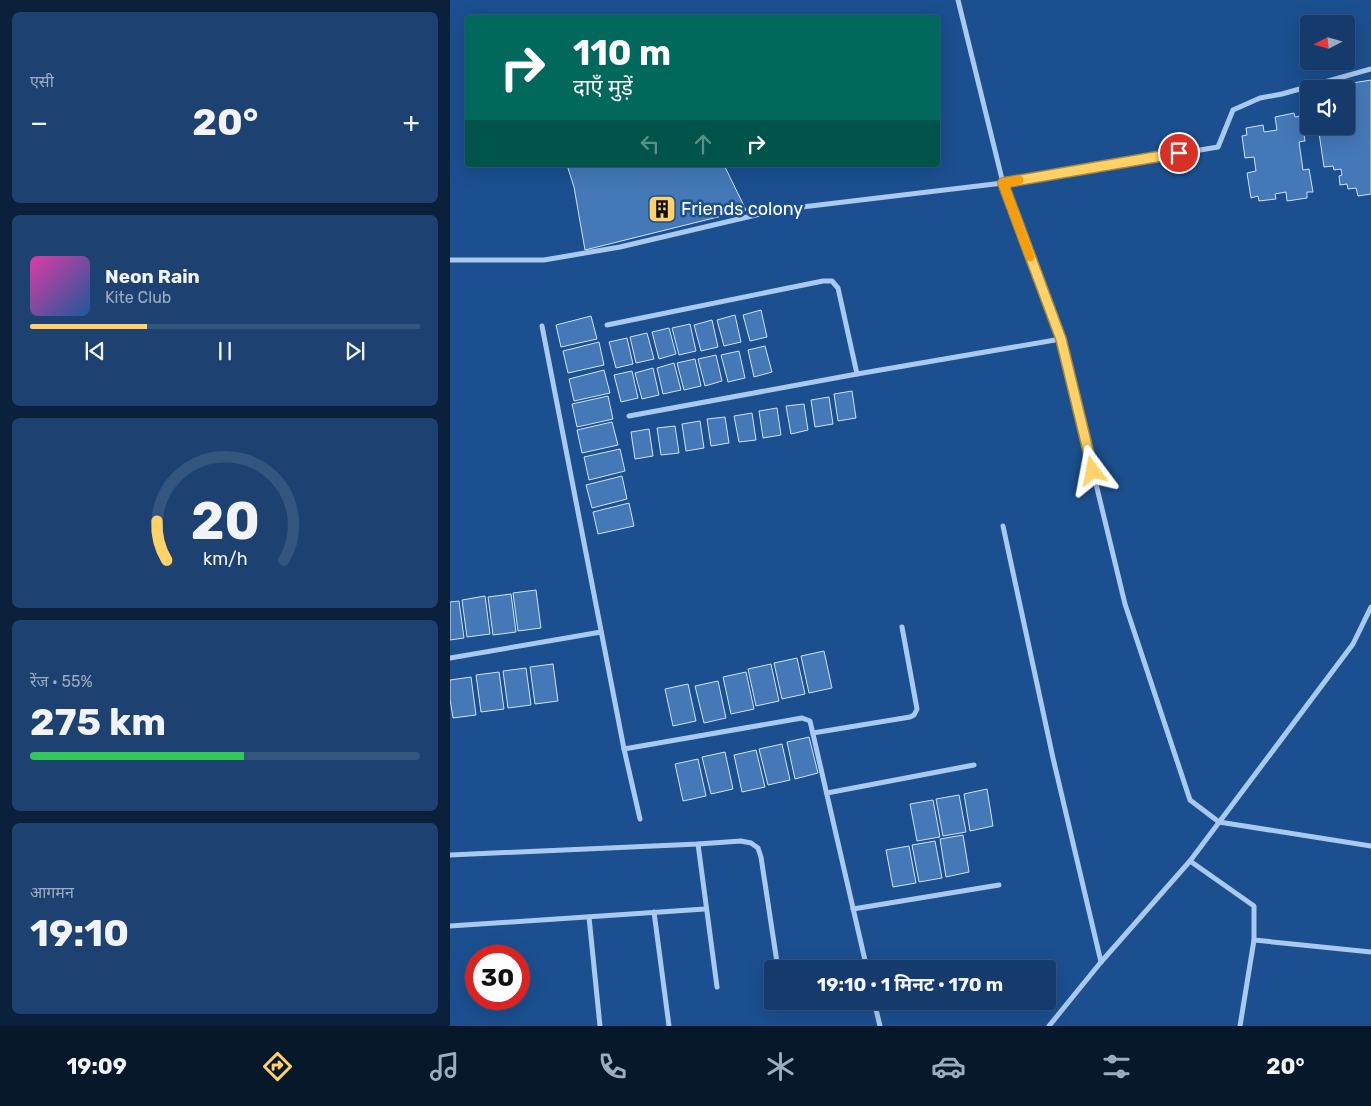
<!DOCTYPE html>
<html lang="hi">
<head>
<meta charset="utf-8">
<style>
	body { margin:0; font-family:Rubik,"Noto Sans Devanagari",sans-serif; background:#1d4271; color:#f1f3f6; height:100vh; display:flex; flex-direction:column; font-size:19px; white-space:nowrap }
	* { box-sizing:border-box; margin:0 }
	p { font-size:16px; color:#9dadc1 }
	.icon { flex:none; width:28px; height:28px; fill:none; stroke:currentColor; stroke-width:2; stroke-linecap:round; stroke-linejoin:round }
	.map { position:relative; flex:1; overflow:hidden }
	.side { display:flex; flex-direction:column; gap:12px; padding:12px; background:#0b203b; width:450px }
	.side>* { flex:none }
	.guide { position:absolute; left:15px; top:15px; width:475px; height:152px; border-radius:5px; box-shadow:0 5px 20px #0002,0 0 0 1px #33557e; background:#00695c; color:#fff; overflow:hidden }
	.needle { width:32px; rotate:264deg }
	.controls { position:absolute; left:850px; top:15px; display:grid; gap:10px }
	.controls a { display:grid; place-items:center; width:55px; height:55px; border-radius:5px; background:#143b6b; box-shadow:0 5px 20px #0002,0 0 0 1px #33557e; font-size:25px }
	.speed { position:absolute; left:15px; top:945px; display:flex; gap:10px; font-size:25px; font-weight:700; text-align:center }
	.speed>* { display:grid; place-content:center; width:65px; height:65px; border-radius:50%; background:#143b6b; box-shadow:0 5px 20px #0002,0 0 0 1px #33557e; line-height:1 }
	.speed .limit { border:8px solid #d22; background:#fff; color:#111 }
	.pin { position:absolute; display:grid; place-items:center; width:42px; height:42px; color:#fff; margin:-21px; border:2px solid #fff; border-radius:50%; box-shadow:0 1px 5px #0007 }
	.me { position:absolute; width:55px; margin:-28px; rotate:347deg; stroke-linejoin:round; filter:drop-shadow(0 0 4px #0008) }
	.turn { display:flex; align-items:center; gap:18px; height:105px; padding:0 25px; font-size:22px }
	.turn .icon { width:65px; height:65px; stroke-width:2.5 }
	.turn b { display:block; font-size:35px; line-height:42px }
	.lanes { display:flex; align-items:center; height:48px; padding:0 25px; background:#0003; justify-content:center; gap:25px; direction:ltr }
	.lanes .off { opacity:.35 }
	.big { font-size:38px; font-weight:700; line-height:1.1 }
	.side .card { flex:1; display:flex; flex-direction:column; justify-content:center; gap:8px; min-width:0; padding:0 18px; border-radius:8px; background:#1d4271 }
	.side .dial { align-items:center; gap:0 }
	.dial svg { height:130px; overflow:visible; fill:none; stroke:#33557e; stroke-width:7; stroke-linecap:round; text-anchor:middle }
	.dial text { fill:#f1f3f6; stroke:none }
	.song { display:flex; align-items:center; gap:15px }
	.cover { width:60px; height:60px; border-radius:8px; background:linear-gradient(135deg,hsl(320 70% 55%),hsl(210 70% 35%)) }
	.played { height:5px; border-radius:2px; background:linear-gradient(90deg,#ffd166 30%,#33557e 30%) }
	.keys { display:flex; justify-content:space-around; direction:ltr }
	.heat { display:flex; justify-content:space-between; align-items:center; font-size:28px; direction:ltr }
	.charge { height:8px; border-radius:4px; background:linear-gradient(90deg,#34c759 55%,#33557e 0) }
	.trip { position:absolute; left:314px; top:960px; width:292px; height:50px; border-radius:5px; background:#143b6b; box-shadow:0 5px 20px #0002,0 0 0 1px #33557e; font-weight:700; line-height:50px; text-align:center }
	.menu { display:flex; height:80px; justify-content:space-around; align-items:center; background:#08182b; color:#9dadc1 }
	.menu .icon { width:35px; height:35px }
	.menu .on { color:#ffd166 }
	.menu b { font-size:22px; color:#f1f3f6 }
	main { display:flex; flex:1; min-height:0 }
	.map>svg:first-child { display:block }
</style>
</head>
<body>
<main>
<section class="side">
<div class="card"><p>एसी</p>
<div class="heat"><a>−</a><b class="big">20°</b><a>+</a></div>
</div>
<div class="card">
<div class="song"><i class="cover"></i><div><b>Neon Rain</b><p>Kite Club</p></div></div>
<div class="played"></div>
<div class="keys"><svg class="icon" aria-label="previous" viewBox="0 0 24 24"><path d="M18 5L8 12l10 7zM5 5v14"/></svg><svg class="icon" aria-label="pause" viewBox="0 0 24 24"><path d="M8 5v14M16 5v14"/></svg><svg class="icon" aria-label="next" viewBox="0 0 24 24"><path d="M6 5l10 7-10 7zM19 5v14"/></svg></div>
</div>
<div class="card dial"><svg viewBox="0 0 100 80">
<path d="M14 69A42 42 0 1 1 86 69"/>
<path d="M14 69A42 42 0 0 1 8 45" stroke="#ffd166"/>
<text x="50" y="56" font-size="32" font-weight="700">20</text>
<text x="50" y="72" font-size="11">km/h</text>
</svg></div>
<div class="card"><p>रेंज · 55%</p><b class="big">275 km</b><div class="charge"></div></div>
<div class="card"><p>आगमन</p><b class="big">19:10</b></div>
</section>
<div class="map">
<svg width="921" height="1026" viewBox="0 0 921 1026">
	<rect width="100%" height="100%" fill="#1b4f8f"/>
	<!-- building -->
	<g fill="#4478b7" stroke="#cfe3fa">
		<polygon points="921,80 921,194 908,196 906,188 898,189 897,184 890,185 889,176 892,175 891,169 884,170 883,166 874,167 868,126 896,126 896,89 891,89 890,85"/>
		<polygon points="844,113 845,117 851,116 855,141 849,142 853,170 859,169 863,192 857,192 857,198 837,201 836,192 825,194 826,199 809,201 808,196 801,198 797,173 806,171 804,157 795,158 792,136 797,135 796,128 813,125 814,132 827,130 825,117"/>
		<polygon points="117,165 274,165 296,210 135,250 124,187"/>
		<polygon points="311,310 317,337 300,341 293,315"/>
		<polygon points="285,315 291,342 274,346 267,320"/>
		<polygon points="141,316 147,339 111,347 106,325"/>
		<polygon points="262,320 268,347 251,351 244,325"/>
		<polygon points="240,324 246,351 229,355 222,328"/>
		<polygon points="219,328 226,354 209,359 202,332"/>
		<polygon points="197,333 204,359 186,363 180,337"/>
		<polygon points="177,338 183,364 166,368 159,342"/>
		<polygon points="149,342 154,365 118,373 113,351"/>
		<polygon points="315,346 322,372 304,377 298,350"/>
		<polygon points="289,351 295,378 278,382 271,355"/>
		<polygon points="266,355 272,381 255,386 248,359"/>
		<polygon points="245,359 251,386 234,390 227,363"/>
		<polygon points="224,363 231,390 213,394 207,368"/>
		<polygon points="203,368 209,395 192,399 185,373"/>
		<polygon points="154,370 160,393 124,401 119,379"/>
		<polygon points="182,371 188,398 171,402 164,375"/>
		<polygon points="402,391 406,418 388,421 384,394"/>
		<polygon points="158,396 163,419 127,427 122,404"/>
		<polygon points="379,397 383,424 365,427 361,400"/>
		<polygon points="354,404 358,430 341,434 336,406"/>
		<polygon points="327,408 331,435 313,438 309,411"/>
		<polygon points="302,413 306,440 289,442 284,416"/>
		<polygon points="275,417 279,443 261,446 257,419"/>
		<polygon points="250,421 254,448 236,451 232,424"/>
		<polygon points="162,422 168,445 132,453 127,430"/>
		<polygon points="225,426 229,453 211,455 207,428"/>
		<polygon points="199,429 203,456 185,459 181,432"/>
		<polygon points="170,449 175,471 139,480 134,457"/>
		<polygon points="172,476 177,499 142,508 136,485"/>
		<polygon points="179,503 184,526 148,534 143,512"/>
		<polygon points="86,590 91,628 68,631 63,593"/>
		<polygon points="61,594 66,632 43,635 38,597"/>
		<polygon points="35,596 40,634 17,637 12,600"/>
		<polygon points="9,601 14,638 0,640 0,602"/>
		<polygon points="374,651 382,688 359,693 351,656"/>
		<polygon points="347,658 355,694 332,699 324,663"/>
		<polygon points="103,664 108,701 85,704 80,667"/>
		<polygon points="321,664 329,701 306,706 298,669"/>
		<polygon points="76,668 81,705 58,708 53,671"/>
		<polygon points="49,672 54,709 31,712 26,675"/>
		<polygon points="296,672 304,709 281,714 273,677"/>
		<polygon points="21,677 26,715 3,718 0,699 0,680"/>
		<polygon points="268,681 276,718 254,723 245,686"/>
		<polygon points="238,684 246,721 223,726 215,689"/>
		<polygon points="359,737 368,773 345,779 337,742"/>
		<polygon points="332,744 340,780 318,785 309,749"/>
		<polygon points="306,750 315,787 292,792 284,755"/>
		<polygon points="275,752 283,789 261,794 252,757"/>
		<polygon points="248,759 256,796 233,801 225,764"/>
		<polygon points="537,789 543,826 520,831 514,794"/>
		<polygon points="509,795 516,832 493,836 486,799"/>
		<polygon points="483,800 490,837 467,841 460,804"/>
		<polygon points="513,835 519,872 496,877 490,839"/>
		<polygon points="485,841 492,878 469,882 462,845"/>
		<polygon points="459,846 466,883 443,887 436,850"/>
	</g>
	<g fill="none" stroke-linecap="round" stroke-linejoin="round">
		<!-- minor -->
		<g stroke="#a9c9ee" stroke-width="5">
			<polyline points="508,0 553,183 611,339 675,604 740,800 769,822 921,846"/>
			<polyline points="0,260 94,260 170,247 327,210 553,183 768,147 783,110 810,98 832,94 921,69"/>
			<polyline points="157,325 373,281 382,281 388,288 407,374"/>
			<polyline points="92,326 174,749 190,819"/>
			<polyline points="179,416 407,374 611,339"/>
			<polyline points="553,526 603,758 651,962"/>
			<polyline points="0,658 151,632"/>
			<polyline points="363,733 460,717 464,715 467,709 452,627"/>
			<polyline points="174,749 352,718 360,721 417,969"/>
			<polyline points="377,793 524,765"/>
			<polyline points="248,844 267,987"/>
			<polyline points="0,855 248,844 291,841 301,843 308,848 311,857 328,969"/>
			<polyline points="740,861 804,906 804,940 790,1026"/>
			<polyline points="403,909 549,885"/>
			<polyline points="204,912 219,1026"/>
			<polyline points="139,917 150,1026"/>
			<polyline points="0,926 255,909"/>
			<polyline points="804,940 921,952"/>
			<polyline points="424,1001 430,1026"/>
			<polyline points="599,1026 651,962 740,861 903,644 921,607"/>
		</g>
	</g>
	<g fill="none" stroke-linecap="round" stroke-linejoin="round">
		<defs>
			<polyline id="route" points="643,471 611,339 553,183 729,153"/>
		</defs>
		<!-- route casing -->
		<use href="#route" stroke="#a68842" stroke-width="12"/>
		<!-- route -->
		<use href="#route" stroke="#ffd166" stroke-width="9"/>
		<!-- slow -->
		<polyline stroke="#f59e0b" stroke-width="9" points="569,180 553,183 580,257"/>
	</g>
	<!-- icons -->
	<defs>
		<symbol id="building-square" viewBox="-11 -11 22 22"><rect x="-9" y="-9" width="18" height="18" rx="4" fill="#ffd166" stroke="#1b4f8f"/><path d="M-4-6H4V6H1V3H-1V6H-4ZM-2.5-4.3h1.7v1.8h-1.7ZM.8-4.3h1.7v1.8H.8ZM-2.5-1h1.7V.8h-1.7ZM.8-1h1.7V.8H.8Z" fill="#111"/></symbol>
	</defs>
	<g fill-rule="evenodd">
		<use href="#building-square" x="196" y="193" width="32" height="32"/>
	</g>
	<g text-anchor="middle" stroke-width="5" stroke-linejoin="round" paint-order="stroke">
		<!-- poi labels -->
		<g font-size="18" fill="#fff" stroke="#1b4f8f" text-anchor="start">
			<text x="231" y="215">Friends colony</text>
		</g>
	</g>
</svg>
<div class="controls">
<a><svg class="needle" viewBox="-14 -14 28 28"><path d="M0-13l5 13h-10z" fill="#e53935"/><path d="M0 13l5-13h-10z" fill="#9dadc1"/></svg></a>
<a><svg class="icon" aria-label="sound" viewBox="0 0 24 24"><path d="M4 9h4l5-4v14l-5-4H4zM17 9q2 3 0 6"/></svg></a>
</div>
<div class="speed"><div class="limit">30</div></div>
<div class="pin" style="left:729px;top:153px;background:#d93025"><svg class="icon" aria-label="arrive" viewBox="0 0 24 24"><path d="M6 21V4h12l-3 4 3 4H6"/></svg></div>
<svg class="me" style="left:643px;top:471px" viewBox="-20 -20 40 40"><path d="M0-17L14 15 0 8-14 15z" fill="#ffd166" stroke="#fff" stroke-width="4"/></svg>
<div class="trip">19:10 · 1 मिनट · 170 m</div>
<div class="guide">
<div class="turn"><svg class="icon" aria-label="right" viewBox="0 0 24 24"><path d="M7 20v-9h11M14 6l5 5-5 5"/></svg><div><b>110 m</b>दाएँ मुड़ें</div></div>
<div class="lanes"><svg class="icon off" aria-label="left" viewBox="0 0 24 24"><path d="M17 20v-9H6M10 6l-5 5 5 5"/></svg><svg class="icon off" aria-label="ahead" viewBox="0 0 24 24"><path d="M12 20V5M6 11l6-6 6 6"/></svg><svg class="icon" aria-label="right" viewBox="0 0 24 24"><path d="M7 20v-9h11M14 6l5 5-5 5"/></svg></div>
</div>
</div>
</main>
<nav class="menu">
<b>19:09</b>
<svg class="icon on" aria-label="directions" viewBox="0 0 24 24"><path d="M12 3l9 9-9 9-9-9zM9 14v-3h6M13 9l2 2-2 2"/></svg>
<svg class="icon" aria-label="music" viewBox="0 0 24 24"><path d="M9 18V5l10-2v13"/><circle cx="6" cy="18" r="3"/><circle cx="16" cy="16" r="3"/></svg>
<svg class="icon" aria-label="phone" viewBox="0 0 24 24"><path d="M5 4h4l2 5-3 2q2 4 5 5l2-3 5 2v4C11 20 4 13 5 4z"/></svg>
<svg class="icon" aria-label="climate" viewBox="0 0 24 24"><path d="M12 3v18M4 7l16 10M4 17L20 7"/></svg>
<svg class="icon" aria-label="car" viewBox="0 0 24 24"><path d="M5 17H2v-5l4-1 3-4h7l3 4 3 1v5h-3M9 17h6M6 11h13"/><circle cx="7" cy="17" r="2"/><circle cx="17" cy="17" r="2"/></svg>
<svg class="icon" aria-label="filters" viewBox="0 0 24 24"><path d="M4 7h16M4 17h16"/><circle cx="9" cy="7" r="2"/><circle cx="15" cy="17" r="2"/></svg>
<b>20°</b>
</nav>
</body>
</html>
